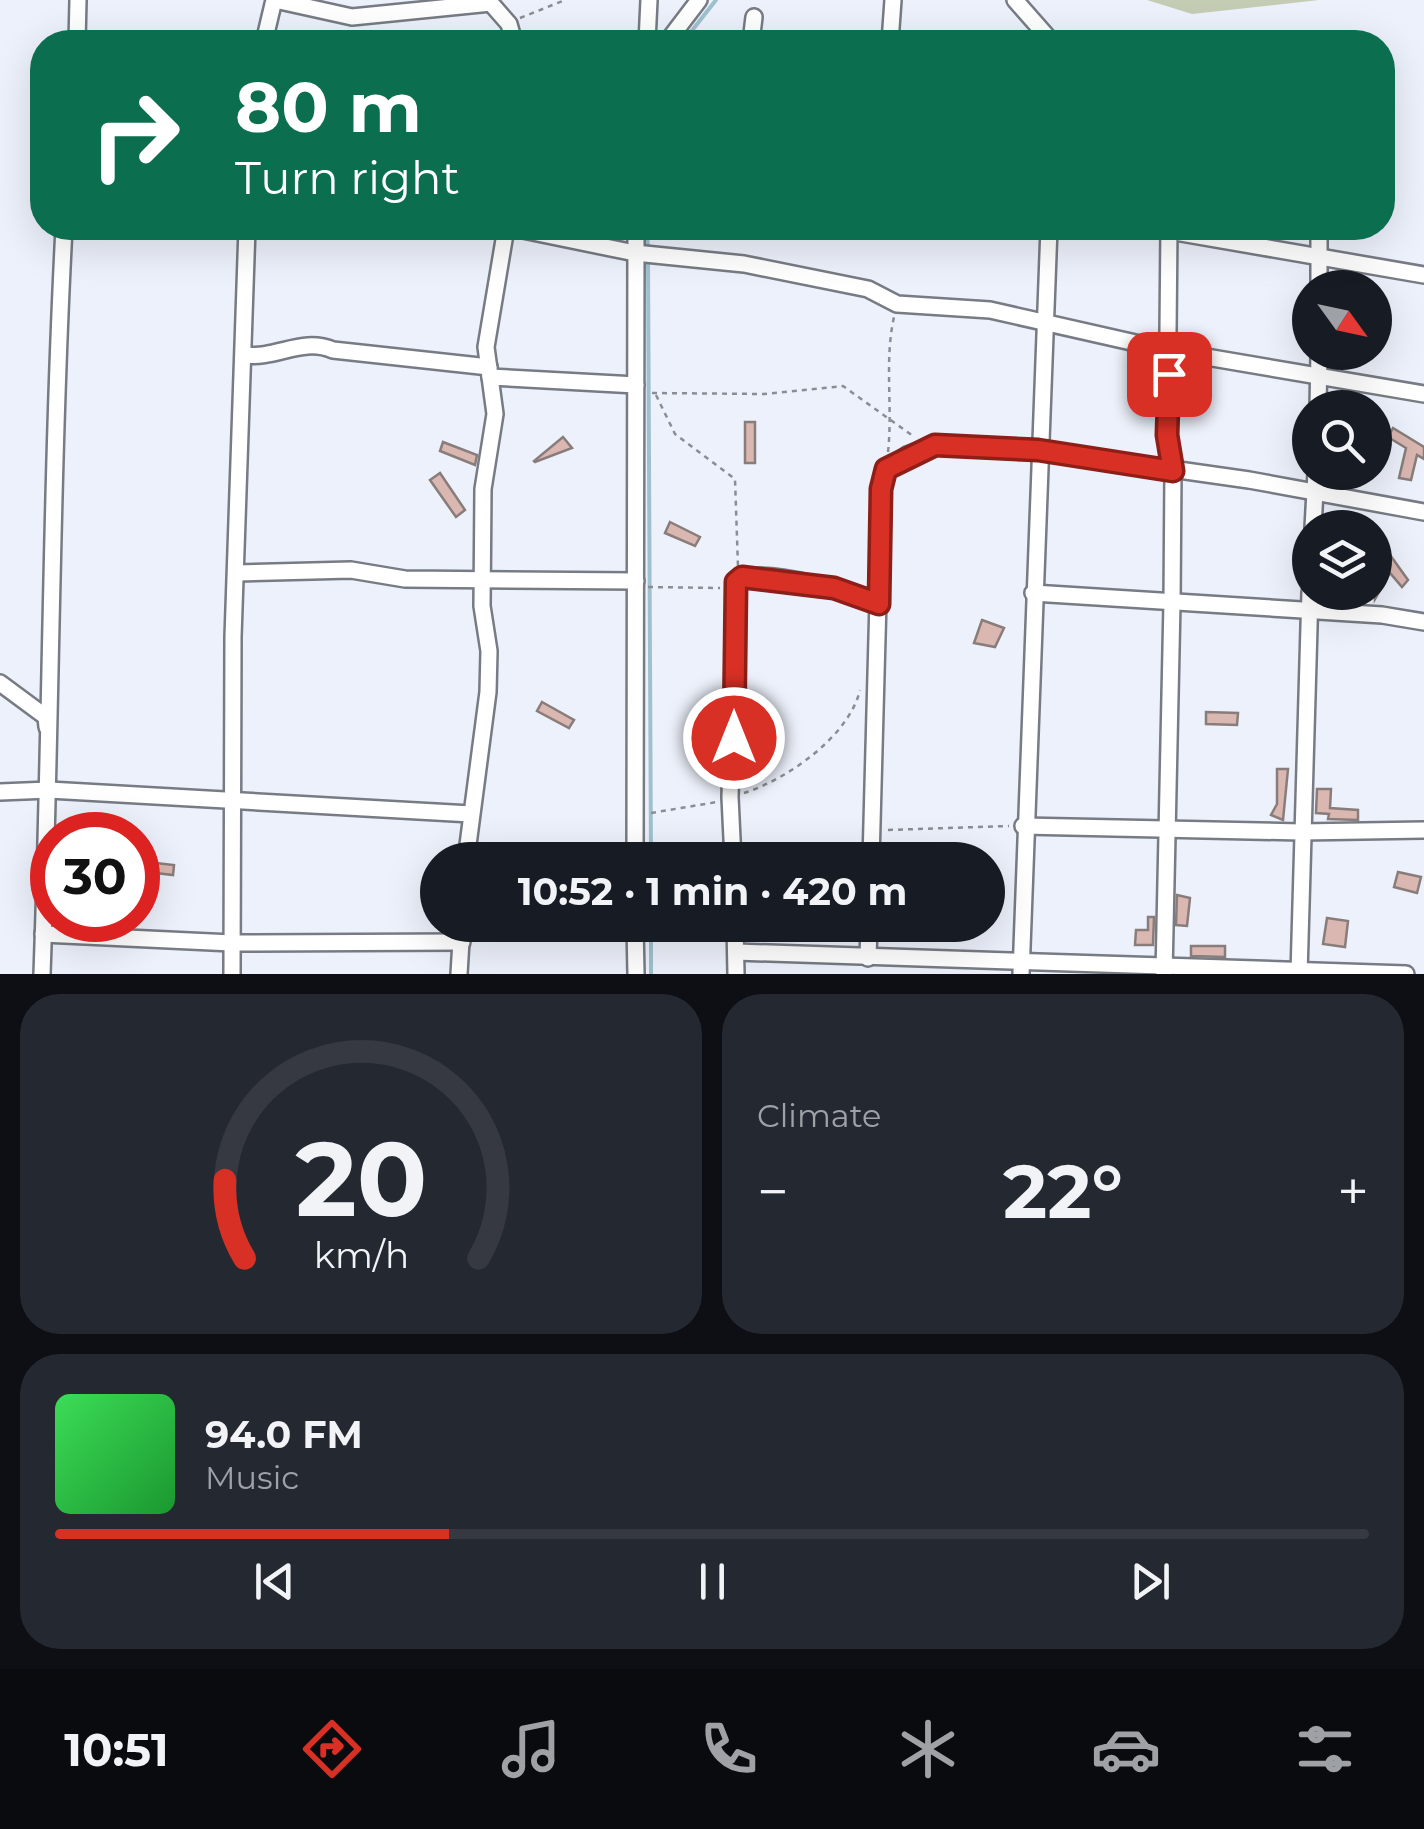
<!DOCTYPE html>
<html lang="en">
<head>
<meta charset="utf-8">
<style>
	body { margin:0; font-family:Montserrat,sans-serif; background:#242831; color:#f1f3f6; height:100vh; display:flex; flex-direction:column; font-size:38px; white-space:nowrap }
	* { box-sizing:border-box; margin:0 }
	p { font-size:32px; color:#9ea1a6 }
	.icon { flex:none; width:55px; height:55px; fill:none; stroke:currentColor; stroke-width:2; stroke-linecap:round; stroke-linejoin:round }
	.map { position:relative; height:974px; overflow:hidden }
	.side { display:flex; flex-direction:column; gap:20px; padding:20px; background:#0d0f14; flex:1 }
	.side>* { flex:none }
	.guide { position:absolute; left:30px; top:30px; width:1365px; height:210px; border-radius:40px; box-shadow:0 10px 40px #0002; background:#0b6e4f; color:#fff; overflow:hidden }
	.needle { width:65px; rotate:123deg }
	.tools { position:absolute; left:1292px; top:270px; display:grid; gap:20px }
	.tools a { display:grid; place-items:center; width:100px; height:100px; border-radius:50%; background:#171b24; box-shadow:0 10px 40px #0002; font-size:50px }
	.speed { position:absolute; left:30px; top:812px; display:flex; gap:20px; font-size:50px; font-weight:700; text-align:center }
	.speed>* { display:grid; place-content:center; width:130px; height:130px; border-radius:50%; background:#171b24; box-shadow:0 10px 40px #0002; line-height:1 }
	.speed .limit { border:15px solid #d22; background:#fff; color:#111 }
	.pin { position:absolute; display:grid; place-items:center; width:85px; height:85px; color:#fff; margin:-42px; border-radius:20px; box-shadow:0 5px 15px #0006 }
	.me { position:absolute; width:110px; margin:-55px; rotate:0deg; stroke-linejoin:round; filter:drop-shadow(0 0 8px #0008) }
	.turn { display:flex; align-items:center; gap:35px; height:210px; padding:0 40px; font-size:45px }
	.turn .icon { width:130px; height:130px; stroke-width:2.5 }
	.turn b { display:block; font-size:70px; line-height:85px }
	.big { font-size:75px; font-weight:700; line-height:1.1 }
	.side .card { flex:1; display:flex; flex-direction:column; justify-content:center; gap:15px; min-width:0; padding:0 35px; border-radius:40px; background:#242831 }
	.side .dial { align-items:center; gap:0 }
	.dial svg { height:260px; overflow:visible; fill:none; stroke:#363941; stroke-width:7; stroke-linecap:round; text-anchor:middle }
	.dial text { fill:#f1f3f6; stroke:none }
	.song { display:flex; align-items:center; gap:30px }
	.cover { width:120px; height:120px; border-radius:15px; background:linear-gradient(135deg,hsl(130 70% 55%),hsl(130 70% 35%)) }
	.played { height:10px; border-radius:5px; background:linear-gradient(90deg,#d93025 30%,#363941 30%) }
	.keys { display:flex; justify-content:space-around; direction:ltr }
	.heat { display:flex; justify-content:space-between; align-items:center; font-size:55px; direction:ltr }
	.side .tiles { flex:1; display:grid; gap:20px; grid-template-columns:1fr 1fr }
	.card:last-child { grid-column:span 2 }
	.trip { position:absolute; left:420px; top:842px; width:585px; height:100px; border-radius:50px; background:#171b24; box-shadow:0 10px 40px #0002; font-weight:700; line-height:100px; text-align:center }
	.menu { display:flex; height:160px; justify-content:space-around; align-items:center; background:#090b0e; color:#9ea1a6 }
	.menu .icon { width:70px; height:70px }
	.menu .current { color:#d93025 }
	.menu b { font-size:45px; color:#f1f3f6 }
	.map>svg:first-child { display:block }
</style>
</head>
<body>
<div class="map">
<svg width="1424" height="974" viewBox="0 0 1424 974">
	<rect width="100%" height="100%" fill="#edf1fb"/>
	<!-- green -->
	<polygon fill="#c5ccb4" points="1147,0 1319,0 1192,14"/>
	<g fill="none" stroke-linecap="round" stroke-linejoin="round">
		<!-- stream -->
		<g stroke="#9fc1cf" stroke-width="4">
			<polyline points="683,42 716,0"/>
			<polyline points="647,228 648,250"/>
			<polyline points="648,260 651,860"/>
			<polyline points="651,974 651,925"/>
		</g>
	</g>
	<!-- building -->
	<g fill="#dab7b0" stroke="#887d7b" stroke-width="2.5">
		<rect x="745" y="422" width="10" height="41"/>
		<polygon points="1393,428 1424,447 1424,459 1417,455 1411,480 1399,478 1406,448 1388,437"/>
		<polygon points="563,437 572,448 535,462 534,461"/>
		<polygon points="443,442 477,455 475,465 440,451"/>
		<polygon points="440,473 465,510 456,517 430,480"/>
		<polygon points="670,522 700,537 695,546 665,533"/>
		<polygon points="1375,534 1408,580 1402,587 1390,573 1375,599"/>
		<polygon points="982,620 1004,628 995,647 974,643"/>
		<polygon points="542,702 574,720 569,728 537,711"/>
		<polygon points="1206,712 1238,713 1237,725 1206,724"/>
		<polygon points="1277,769 1288,769 1283,820 1271,815 1277,804"/>
		<polygon points="1317,789 1331,789 1330,808 1358,810 1358,820 1328,819 1329,814 1316,813"/>
		<polygon points="138,861 174,865 173,875 138,871"/>
		<polygon points="1398,872 1421,877 1417,893 1394,887"/>
		<polygon points="1177,895 1190,898 1187,926 1176,925"/>
		<polygon points="1148,917 1154,917 1153,945 1135,945 1136,930 1148,930"/>
		<polygon points="1327,918 1348,921 1345,947 1323,944"/>
		<polygon points="1191,946 1225,946 1225,957 1191,956"/>
	</g>
	<g fill="none" stroke-linecap="round" stroke-linejoin="round">
		<defs>
			<g id="minor">
				<polyline points="275,0 352,17 491,3"/>
				<polyline points="488,0 509,24 514,42"/>
				<polyline points="1015,0 1052,42"/>
				<polyline points="77,42 78,0"/>
				<polyline points="264,42 274,0"/>
				<polyline points="647,42 649,0"/>
				<polyline points="667,42 699,0"/>
				<polyline points="751,42 754,17"/>
				<polyline points="890,42 893,0"/>
				<polyline points="513,228 635,253 744,264 868,289 897,304 990,310 1171,351 1424,394"/>
				<polyline points="1152,228 1424,275"/>
				<polyline points="1319,288 1319,228"/>
				<path d="M244,355C277,359 302,337 333,350L489,367"/>
				<polyline points="490,377 636,385"/>
				<polyline points="1318,408 1319,352"/>
				<polyline points="1313,528 1316,472"/>
				<polyline points="237,573 351,570 405,579 636,581"/>
				<polyline points="1033,593 1382,615 1424,622"/>
				<polyline points="0,683 46,717 47,727"/>
				<polyline points="0,792 49,790 471,814"/>
				<polyline points="1023,826 1301,832 1424,830"/>
				<polyline points="466,860 488,692 489,651 482,606 483,489 495,414 486,347 506,228"/>
				<polyline points="635,860 636,228"/>
				<path d="M733,860L730,797L736,582C757,563 853,595 879,604"/>
				<polyline points="871,860 881,489 886,469 907,455 935,445 1038,450 1249,480 1424,512"/>
				<polyline points="635,925 636,974"/>
				<polyline points="735,925 736,974"/>
				<polyline points="43,934 232,943 462,942"/>
				<polyline points="736,952 1406,974"/>
				<polyline points="868,958 869,925"/>
				<path d="M42,974C51,725 51,476 64,228"/>
				<polyline points="232,974 233,637 247,228"/>
				<polyline points="459,974 462,925"/>
				<polyline points="1021,974 1049,228"/>
				<polyline points="1164,974 1172,603 1173,471 1167,435 1169,228"/>
				<polyline points="1299,974 1310,592"/>
			</g>
		</defs>
		<!-- minor casing -->
		<use href="#minor" stroke="#777b83" stroke-width="20"/>
		<!-- path -->
		<g stroke="#8a8d94" stroke-width="2.5" stroke-dasharray="5 5" stroke-linecap="butt">
			<polyline points="520,18 565,0"/>
			<polyline points="652,393 764,394 843,386 913,436"/>
			<polyline points="656,395 675,434 735,479 738,567"/>
			<path d="M888,452C893,406 884,362 894,317"/>
			<polyline points="648,587 720,588"/>
			<path d="M744,793C788,779 849,736 860,690"/>
			<polyline points="651,813 717,802"/>
			<polyline points="888,830 1009,826"/>
		</g>
		<!-- minor -->
		<use href="#minor" stroke="#fff" stroke-width="15"/>
	</g>
	<g fill="none" stroke-linecap="round" stroke-linejoin="round">
		<defs>
			<polyline id="route" points="734,738 736,582 742,577 834,588 879,604 881,489 886,469 935,445 1038,450 1173,471 1167,435 1169,374"/>
		</defs>
		<!-- route casing -->
		<use href="#route" stroke="#8d1f18" stroke-width="25"/>
		<!-- route -->
		<use href="#route" stroke="#d93025" stroke-width="18"/>
	</g>
</svg>
<div class="tools">
<a><svg class="needle" viewBox="-14 -14 28 28"><path d="M0-13l5 13h-10z" fill="#e53935"/><path d="M0 13l5-13h-10z" fill="#9ea1a6"/></svg></a>
<a><svg class="icon" aria-label="search" viewBox="0 0 24 24"><circle cx="10" cy="10" r="6"/><path d="M15 15l6 6"/></svg></a>
<a><svg class="icon" aria-label="layers" viewBox="0 0 24 24"><path d="M12 4l9 5-9 5-9-5zM3 14l9 5 9-5"/></svg></a>
</div>
<div class="speed"><div class="limit">30</div></div>
<div class="pin" style="left:1169px;top:374px;background:#d93025"><svg class="icon" aria-label="arrive" viewBox="0 0 24 24"><path d="M6 21V4h12l-3 4 3 4H6"/></svg></div>
<svg class="me" style="left:734px;top:738px" viewBox="-20 -20 40 40"><circle r="17" fill="#d93025" stroke="#fff" stroke-width="3"/><path d="M0-11L8 9 0 5-8 9z" fill="#fff"/></svg>
<div class="trip">10:52 · 1 min · 420 m</div>
<div class="guide">
<div class="turn"><svg class="icon" aria-label="right" viewBox="0 0 24 24"><path d="M7 20v-9h11M14 6l5 5-5 5"/></svg><div><b>80 m</b>Turn right</div></div>
</div>
</div>
<section class="side">
<div class="tiles">
<div class="card dial"><svg viewBox="0 0 100 80">
<path d="M14 69A42 42 0 1 1 86 69"/>
<path d="M14 69A42 42 0 0 1 8 45" stroke="#d93025"/>
<text x="50" y="56" font-size="32" font-weight="700">20</text>
<text x="50" y="72" font-size="11">km/h</text>
</svg></div>
<div class="card"><p>Climate</p>
<div class="heat"><a>−</a><b class="big">22°</b><a>+</a></div>
</div>
<div class="card">
<div class="song"><i class="cover"></i><div><b>94.0 FM</b><p>Music</p></div></div>
<div class="played"></div>
<div class="keys"><svg class="icon" aria-label="previous" viewBox="0 0 24 24"><path d="M18 5L8 12l10 7zM5 5v14"/></svg><svg class="icon" aria-label="pause" viewBox="0 0 24 24"><path d="M8 5v14M16 5v14"/></svg><svg class="icon" aria-label="next" viewBox="0 0 24 24"><path d="M6 5l10 7-10 7zM19 5v14"/></svg></div>
</div>
</div>
</section>
<nav class="menu">
<b>10:51</b>
<svg class="icon current" aria-label="directions" viewBox="0 0 24 24"><path d="M12 3l9 9-9 9-9-9zM9 14v-3h6M13 9l2 2-2 2"/></svg>
<svg class="icon" aria-label="music" viewBox="0 0 24 24"><path d="M9 18V5l10-2v13"/><circle cx="6" cy="18" r="3"/><circle cx="16" cy="16" r="3"/></svg>
<svg class="icon" aria-label="phone" viewBox="0 0 24 24"><path d="M5 4h4l2 5-3 2q2 4 5 5l2-3 5 2v4C11 20 4 13 5 4z"/></svg>
<svg class="icon" aria-label="climate" viewBox="0 0 24 24"><path d="M12 3v18M4 7l16 10M4 17L20 7"/></svg>
<svg class="icon" aria-label="car" viewBox="0 0 24 24"><path d="M5 17H2v-5l4-1 3-4h7l3 4 3 1v5h-3M9 17h6M6 11h13"/><circle cx="7" cy="17" r="2"/><circle cx="17" cy="17" r="2"/></svg>
<svg class="icon" aria-label="filters" viewBox="0 0 24 24"><path d="M4 7h16M4 17h16"/><circle cx="9" cy="7" r="2"/><circle cx="15" cy="17" r="2"/></svg>
</nav>
</body>
</html>
